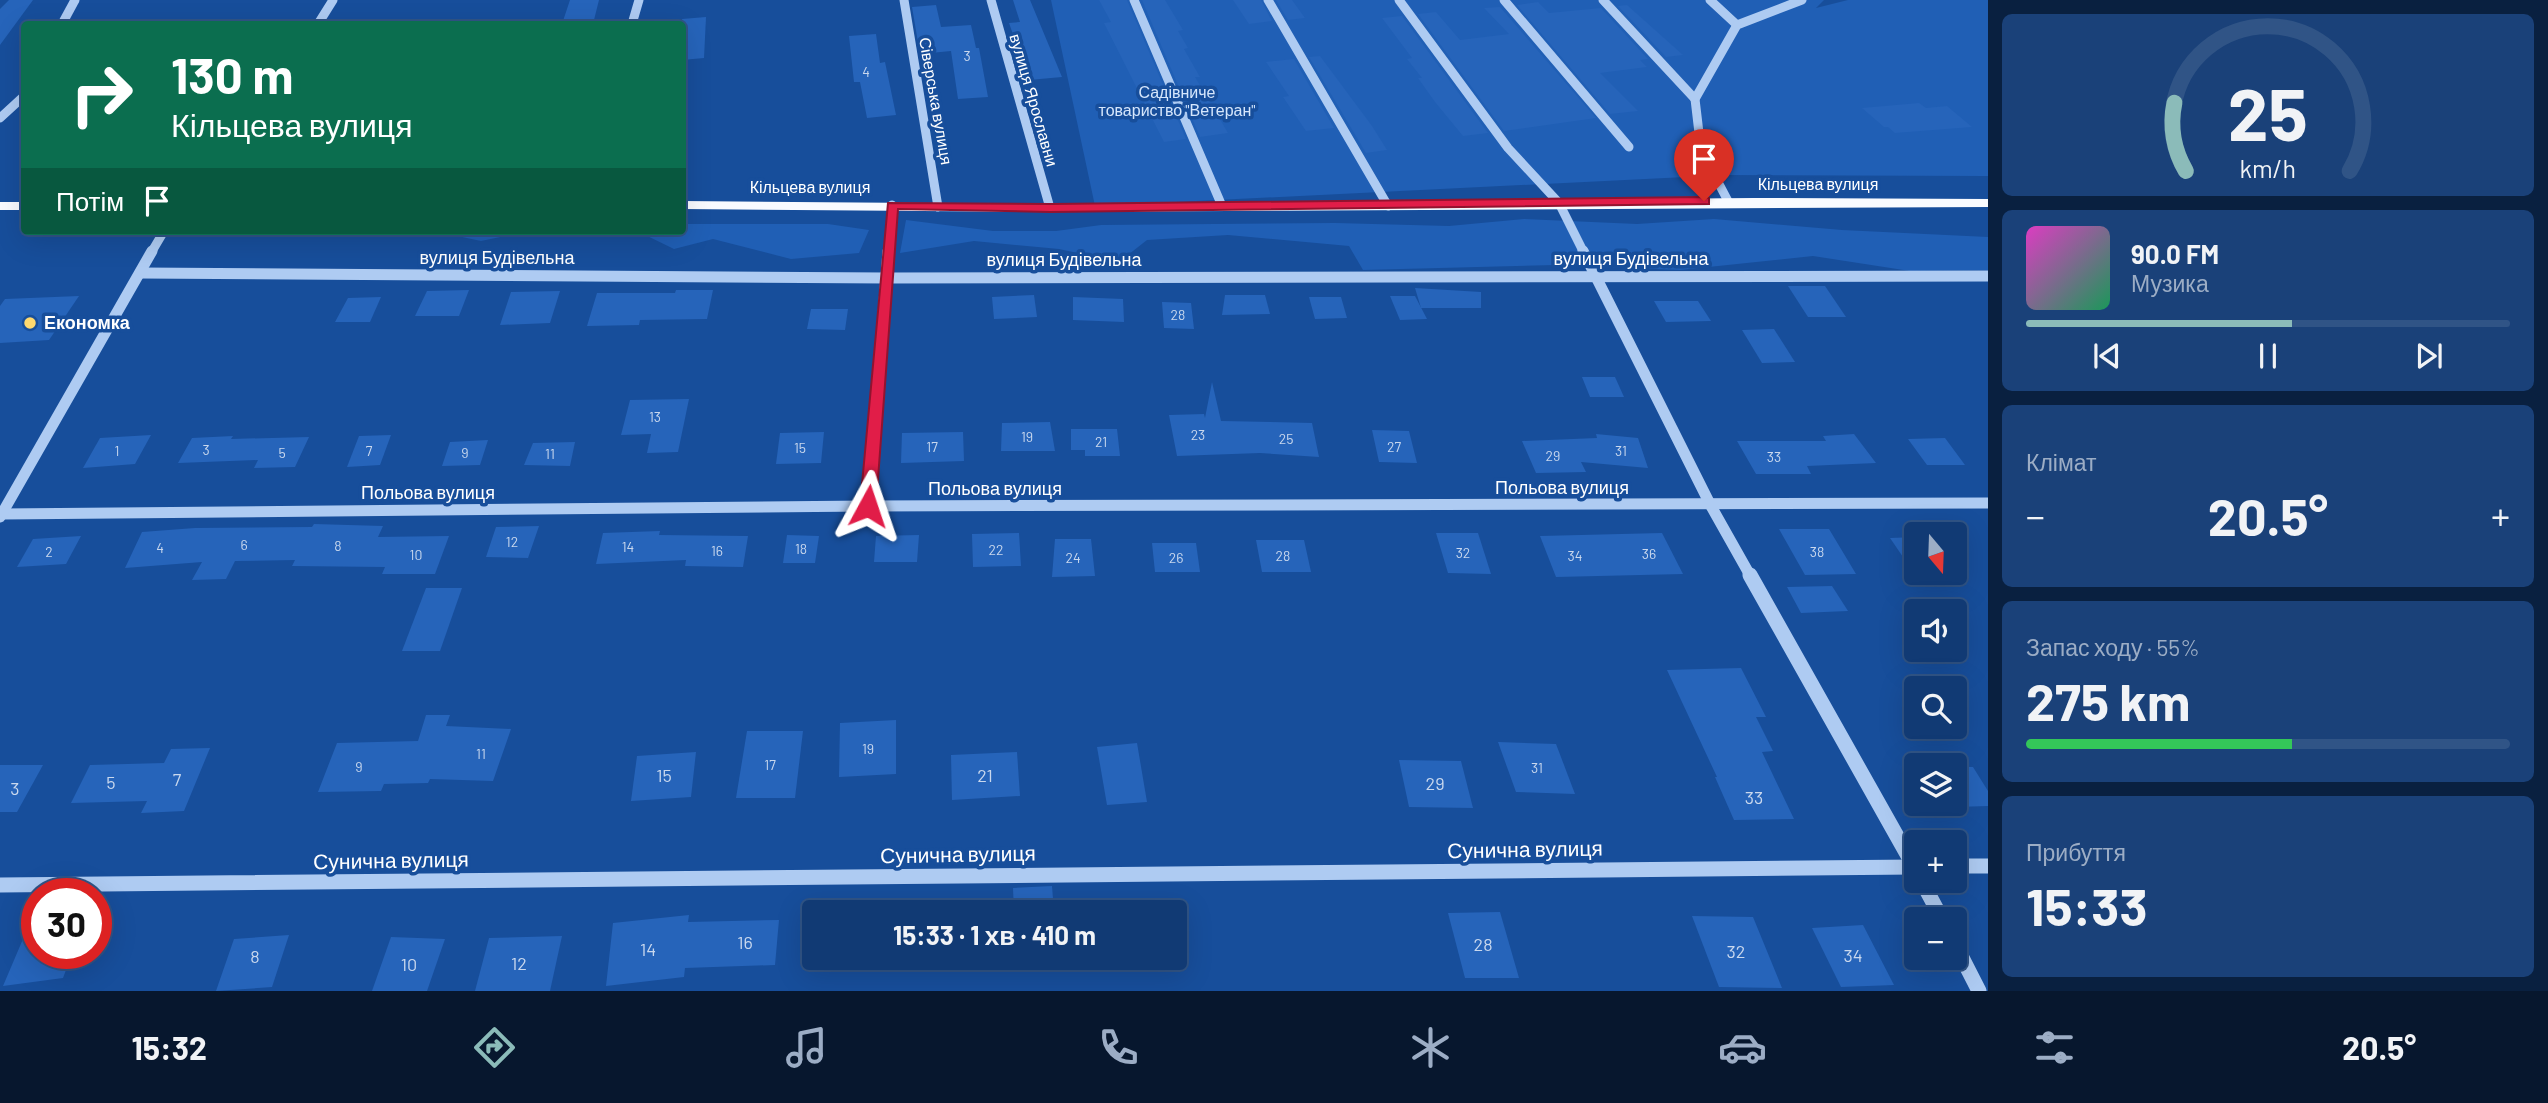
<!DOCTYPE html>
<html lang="uk">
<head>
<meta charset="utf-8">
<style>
	body { margin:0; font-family:Barlow,sans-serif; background:#1a4179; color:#f1f3f6; height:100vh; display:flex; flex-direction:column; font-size:26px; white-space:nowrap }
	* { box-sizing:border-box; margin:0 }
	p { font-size:23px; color:#9cadc5 }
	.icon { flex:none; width:38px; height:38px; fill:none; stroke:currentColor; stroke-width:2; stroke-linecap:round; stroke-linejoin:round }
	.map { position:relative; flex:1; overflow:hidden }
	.sheet { display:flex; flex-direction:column; gap:14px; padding:14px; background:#092040; width:560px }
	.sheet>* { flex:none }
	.banner { position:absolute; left:21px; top:21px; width:665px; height:214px; border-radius:7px; box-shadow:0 7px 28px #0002,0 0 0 2px #305486; background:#0b6e4f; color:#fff; overflow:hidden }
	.needle { width:46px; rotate:161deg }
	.fabs { position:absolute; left:1904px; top:522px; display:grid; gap:14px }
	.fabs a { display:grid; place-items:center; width:63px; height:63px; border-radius:7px; background:#113a74; box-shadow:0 7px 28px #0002,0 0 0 2px #305486; font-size:35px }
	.speed { position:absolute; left:21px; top:878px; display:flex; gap:14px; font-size:35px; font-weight:700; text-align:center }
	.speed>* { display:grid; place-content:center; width:91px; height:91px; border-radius:50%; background:#113a74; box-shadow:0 7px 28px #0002,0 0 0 2px #305486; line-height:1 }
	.speed .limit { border:10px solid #d22; background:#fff; color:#111 }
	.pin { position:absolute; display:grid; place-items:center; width:60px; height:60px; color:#fff; margin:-72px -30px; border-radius:50% 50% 50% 0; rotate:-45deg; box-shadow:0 0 7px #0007 }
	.pin .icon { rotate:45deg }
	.me { position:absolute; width:77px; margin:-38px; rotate:5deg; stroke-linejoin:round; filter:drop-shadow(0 0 5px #0008) }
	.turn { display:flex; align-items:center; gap:24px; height:147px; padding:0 35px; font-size:32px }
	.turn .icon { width:91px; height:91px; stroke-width:2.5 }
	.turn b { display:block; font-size:49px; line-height:60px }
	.then { display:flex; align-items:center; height:66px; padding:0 35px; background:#0003; gap:14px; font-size:26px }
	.big { font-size:52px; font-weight:700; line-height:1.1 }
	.sheet .widget { flex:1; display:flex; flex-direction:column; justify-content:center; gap:10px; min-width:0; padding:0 24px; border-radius:10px; background:#1a4179 }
	.sheet .dial { align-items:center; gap:0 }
	.dial svg { height:182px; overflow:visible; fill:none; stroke:#305486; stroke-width:7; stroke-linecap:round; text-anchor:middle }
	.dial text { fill:#f1f3f6; stroke:none }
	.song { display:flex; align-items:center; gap:21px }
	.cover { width:84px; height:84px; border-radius:10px; background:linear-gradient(135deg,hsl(310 70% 55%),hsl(150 70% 35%)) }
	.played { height:7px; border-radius:4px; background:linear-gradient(90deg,#8bbbb9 55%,#305486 55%) }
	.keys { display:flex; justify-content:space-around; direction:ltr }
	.heat { display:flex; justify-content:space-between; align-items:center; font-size:38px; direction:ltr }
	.charge { height:10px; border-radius:5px; background:linear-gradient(90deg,#34c759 55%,#305486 0) }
	.trip { position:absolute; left:802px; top:900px; width:385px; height:70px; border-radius:7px; background:#113a74; box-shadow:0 7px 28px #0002,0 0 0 2px #305486; font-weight:700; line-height:70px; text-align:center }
	.tab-bar { display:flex; height:112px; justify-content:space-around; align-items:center; background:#07172e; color:#9cadc5 }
	.tab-bar .icon { width:49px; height:49px }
	.tab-bar .active { color:#8bbbb9 }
	.tab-bar b { font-size:32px; color:#f1f3f6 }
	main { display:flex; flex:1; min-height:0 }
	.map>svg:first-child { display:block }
</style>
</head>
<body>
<main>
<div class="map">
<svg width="1988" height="991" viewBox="0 0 1988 991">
	<rect width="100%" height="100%" fill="#174e9b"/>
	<!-- green -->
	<g fill="#205fb5">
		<polygon points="1051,0 1824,0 1816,8 1848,0 1988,0 1988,176 1726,175 1095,206"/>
		<polygon points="1524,219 1637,224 1714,219 1842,230 1988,237 1988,270 1910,271 1813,256 1680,270 1555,265 1363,270 1349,246 1228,235 1147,240 1119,262 1059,249 974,241 900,253 906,220 993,231 1056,231 1101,225 1335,223 1449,226"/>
		<polygon points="683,224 828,224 869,230 859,253 791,259 713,239 674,249 637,231 682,231"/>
		<path d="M331,231H430C405,242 392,231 368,232C352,234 339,237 323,236Z"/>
		<polygon points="434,231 572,231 571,234 519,233 481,241"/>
	</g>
	<!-- building -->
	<g fill="#2664ba">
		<polygon points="9,0 33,0 0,45 0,9"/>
		<polygon points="570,0 599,0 593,24 562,24"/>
		<polygon points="1013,0 1030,0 1062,77 1029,80 1009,23 1020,22"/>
		<polygon points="1099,0 1127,0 1186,139 1164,142 1104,23 1111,22"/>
		<polygon points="1142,0 1165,0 1183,30 1178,31 1188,48 1184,49 1200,77 1195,77 1228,133 1200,137"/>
		<polygon points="1233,0 1261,0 1272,21 1249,24"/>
		<polygon points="1276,0 1292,0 1305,18 1288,20"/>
		<polygon points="1538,2 1549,13 1601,8 1648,59 1640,60 1647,67 1600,73 1638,111 1610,114 1517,5"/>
		<polygon points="936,5 941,27 971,25 976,48 979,48 988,97 958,99 951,51 920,54 912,7"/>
		<polygon points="1627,5 1683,55 1666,57 1618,6"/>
		<polygon points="1500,7 1596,118 1504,131 1418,14 1436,12 1460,40 1509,34 1484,8"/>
		<polygon points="1402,16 1488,133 1463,136 1435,102 1418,78 1422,78 1407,59 1412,58 1382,18"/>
		<polygon points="706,17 704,58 682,60 682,19"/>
		<polygon points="876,34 880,63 885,62 896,115 867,118 860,82 854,82 849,36"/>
		<polygon points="1320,56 1372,126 1387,150 1366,153 1309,57"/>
		<polygon points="1294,59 1334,128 1306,131 1283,97 1289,96 1266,62"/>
		<polygon points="1919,103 1926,108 1947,106 1972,127 1895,133 1888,127 1884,127 1862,108"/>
		<polygon points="1788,286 1825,286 1846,317 1808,317"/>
		<polygon points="1415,288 1481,292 1481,308 1421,308"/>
		<polygon points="469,290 459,316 415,316 427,291"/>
		<polygon points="676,290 713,290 707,319 640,320 639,325 587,326 597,293 675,293"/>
		<polygon points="560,291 550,323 500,325 511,292"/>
		<polygon points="1034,295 1037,317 994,319 992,297"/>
		<polygon points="1225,295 1265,295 1270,314 1222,315"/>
		<polygon points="79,296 49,340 0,343 0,306 5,299"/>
		<polygon points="1390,296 1415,296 1427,319 1400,320"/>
		<polygon points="381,297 370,322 335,322 348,298"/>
		<polygon points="1073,297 1123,299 1124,322 1073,320"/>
		<polygon points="1309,297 1341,297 1347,318 1315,319"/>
		<polygon points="1654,301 1698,301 1711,321 1666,322"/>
		<polygon points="1162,302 1191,303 1194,329 1164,328"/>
		<polygon points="811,309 848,309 845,330 807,329"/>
		<polygon points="1774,329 1795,362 1762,363 1742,330"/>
		<polygon points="1582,377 1615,377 1624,397 1590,397"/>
		<polygon points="1212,382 1221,421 1312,423 1319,457 1260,453 1177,456 1169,415 1204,414 1205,418"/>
		<polygon points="689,399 678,452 647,453 651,434 621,435 630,400"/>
		<polygon points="1050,422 1055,451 1001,451 1002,423"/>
		<polygon points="1071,429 1117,429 1120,456 1085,456 1085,450 1071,450"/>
		<polygon points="1372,430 1409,431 1417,463 1379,462"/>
		<polygon points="824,432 821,463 776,464 780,433"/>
		<polygon points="963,432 964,461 901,463 902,433"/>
		<polygon points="1596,434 1638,438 1648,468 1581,462 1586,472 1536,473 1522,441 1597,438"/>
		<polygon points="1854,434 1876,463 1807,466 1811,474 1756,474 1737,441 1826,441 1823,436"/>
		<polygon points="151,435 135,464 83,468 100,438"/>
		<polygon points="391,435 380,465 347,467 359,436"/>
		<polygon points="233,436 231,439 309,437 295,467 254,468 258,460 178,463 192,438"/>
		<polygon points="1945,438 1965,465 1927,465 1908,439"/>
		<polygon points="488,440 480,465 442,466 450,442"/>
		<polygon points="575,442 570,466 524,465 533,443"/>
		<polygon points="314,524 383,526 378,537 449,536 435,574 382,574 385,567 292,566 295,560 235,561 226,579 192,580 202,562 125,568 142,532 195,528 312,527"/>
		<polygon points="539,526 528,558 486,557 496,527"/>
		<polygon points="1779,529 1829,529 1856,574 1805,575"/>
		<polygon points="660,531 659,535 748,536 743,567 685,566 686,560 596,564 603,533"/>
		<polygon points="1019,533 1021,566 973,567 972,534"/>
		<polygon points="1436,533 1478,533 1491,574 1448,573"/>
		<polygon points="1662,533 1683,574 1556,577 1540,536"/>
		<polygon points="787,535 819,536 815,563 783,563"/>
		<polygon points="919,535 917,562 874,562 876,536"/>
		<polygon points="81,536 66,564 17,567 33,539"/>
		<polygon points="1916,537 1916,576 1890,538"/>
		<polygon points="1055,539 1091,539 1095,576 1052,577"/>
		<polygon points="1256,540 1304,540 1311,572 1262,572"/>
		<polygon points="1152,543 1196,543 1200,572 1155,572"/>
		<polygon points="1832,586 1848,611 1801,613 1787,587"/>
		<polygon points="426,588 462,588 440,651 402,651"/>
		<polygon points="1741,668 1766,717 1756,717 1773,751 1762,752 1794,819 1734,820 1715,777 1717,777 1667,670"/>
		<polygon points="426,715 450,715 446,726 511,729 493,781 430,779 428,783 384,784 381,791 318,792 337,743 418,741"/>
		<polygon points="896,720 896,774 839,777 840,723"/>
		<polygon points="747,731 803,731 795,798 736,798"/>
		<polygon points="1498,742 1556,744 1575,794 1516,792"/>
		<polygon points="1137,743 1147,802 1107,805 1097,747"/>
		<polygon points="210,748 184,811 141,813 147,801 71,803 90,765 164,763 171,749"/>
		<polygon points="696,752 691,797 631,801 637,756"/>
		<polygon points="1017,752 1020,796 952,800 951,755"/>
		<polygon points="1399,760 1461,761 1473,808 1409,807"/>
		<polygon points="0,765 43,765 17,812 0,812"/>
		<polygon points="1955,767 1973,767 1988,791 1988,806 1955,807"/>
		<polygon points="1052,886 1054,912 1014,912 1013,888"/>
		<polygon points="37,906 37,954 72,954 63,978 3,986"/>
		<polygon points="1500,912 1519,978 1465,978 1448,913"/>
		<polygon points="689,915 688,922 779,920 775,965 685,968 684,977 606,986 613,923"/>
		<polygon points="1692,916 1753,917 1782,988 1719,987"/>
		<polygon points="1863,925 1894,985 1841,987 1812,928"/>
		<polygon points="289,935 272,987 216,991 234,939"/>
		<polygon points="562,936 550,991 475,991 489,938"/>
		<polygon points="391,937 445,939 427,991 372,991"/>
	</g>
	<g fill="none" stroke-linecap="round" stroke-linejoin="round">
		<!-- minor-far2 -->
		<g stroke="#aecbf2" stroke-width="9">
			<polyline points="904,0 938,207"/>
			<polyline points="991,0 1050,208"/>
			<polyline points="1134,0 1222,206"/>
			<polyline points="1268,0 1388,206"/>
			<polyline points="1399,0 1508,148 1559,203 1584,253"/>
			<polyline points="1504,0 1629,147"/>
			<polyline points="1603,0 1695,99"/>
			<polyline points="1710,0 1737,25"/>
			<polyline points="62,24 75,0"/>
			<polyline points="318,24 333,0"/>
			<polyline points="632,24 639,0"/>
			<polyline points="0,118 24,96"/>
			<polyline points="1728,201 1701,150 1695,99 1737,25 1802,0"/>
			<polyline points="151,253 164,231"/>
			<polyline points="888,253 892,205"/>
		</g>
		<!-- minor-far1 -->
		<g stroke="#aecbf2" stroke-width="11">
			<polyline points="1583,251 1711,506 1751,577"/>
			<polyline points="140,273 886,278 1988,276"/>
			<polyline points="868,506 888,251"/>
			<polyline points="2,514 868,506 1988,503"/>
			<polyline points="0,517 152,251"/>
		</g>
		<!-- minor -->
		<g stroke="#aecbf2" stroke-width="15">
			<polyline points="1750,575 1916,870"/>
			<polyline points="1955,866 1988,866"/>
			<polyline points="1921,880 1942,919"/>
			<polyline points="0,885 1916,867"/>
			<polyline points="1955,944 1979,991"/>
		</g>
		<!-- major -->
		<g fill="#f9fbff" fill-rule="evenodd">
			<polygon points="1753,198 1988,199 1988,207 1050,212 682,209 682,201 1050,204"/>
			<rect x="0" y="202" width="24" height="8"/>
		</g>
	</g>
	<!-- route -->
	<polygon fill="#e11d48" stroke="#92132f" stroke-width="2" points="1704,197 1709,198 1709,204 1050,212 898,209 876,506 868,513 860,506 888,203 1050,204"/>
	<!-- markers -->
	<circle fill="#ffd96f" stroke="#174e9b" stroke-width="2.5" cx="30" cy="323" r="7"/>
	<g text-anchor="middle" stroke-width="7" stroke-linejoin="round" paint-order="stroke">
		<!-- number labels -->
		<g font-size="14" fill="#c9d8ee">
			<text x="967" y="61">3</text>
			<text x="866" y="77">4</text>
			<text x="1178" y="320">28</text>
			<text x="655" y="422">13</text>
			<text x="1198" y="440">23</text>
			<text x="1027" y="442">19</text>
			<text x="1286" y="444">25</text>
			<text x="1101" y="447">21</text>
			<text x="932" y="452">17</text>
			<text x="1394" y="452">27</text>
			<text x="800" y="453">15</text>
			<text x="206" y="455">3</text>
			<text x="117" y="456">1</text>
			<text x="369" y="456">7</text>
			<text x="1621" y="456">31</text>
			<text x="282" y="458">5</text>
			<text x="465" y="458">9</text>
			<text x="550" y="459">11</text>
			<text x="1553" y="461">29</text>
			<text x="1774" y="462">33</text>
			<text x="512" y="547">12</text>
			<text x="244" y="550">6</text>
			<text x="338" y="551">8</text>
			<text x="628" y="552">14</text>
			<text x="160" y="553">4</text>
			<text x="801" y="554">18</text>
			<text x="996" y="555">22</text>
			<text x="717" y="556">16</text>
			<text x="49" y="557">2</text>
			<text x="1817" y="557">38</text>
			<text x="1463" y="558">32</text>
			<text x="1649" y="559">36</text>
			<text x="416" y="560">10</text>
			<text x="1283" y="561">28</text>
			<text x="1575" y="561">34</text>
			<text x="1073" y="563">24</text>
			<text x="1176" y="563">26</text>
			<text x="868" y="754">19</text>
			<text x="481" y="759">11</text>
			<text x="770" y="770">17</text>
			<text x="359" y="772">9</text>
			<text x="1537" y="773">31</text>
		</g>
		<!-- far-park labels -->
		<g font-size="16" fill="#d5e6fc" stroke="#174e9b">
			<text x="1177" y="98">Садівниче<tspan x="1177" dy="18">товариство "Ветеран"</tspan></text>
		</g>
		<!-- far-street labels -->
		<g font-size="16" fill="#fff" stroke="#174e9b">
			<text transform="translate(1034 100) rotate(74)" y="6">вулиця Ярославни</text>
			<text transform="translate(936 101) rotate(80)" y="6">Сіверська вулиця</text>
			<text x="1818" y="190">Кільцева вулиця</text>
			<text x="810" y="193">Кільцева вулиця</text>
		</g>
		<!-- street labels -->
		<g font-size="18" fill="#fff" stroke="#174e9b">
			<text x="497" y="264">вулиця Будівельна</text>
			<text x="1631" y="265">вулиця Будівельна</text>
			<text x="1064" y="266">вулиця Будівельна</text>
			<text x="1562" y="494">Польова вулиця</text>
			<text x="995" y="495">Польова вулиця</text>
			<text x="428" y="499">Польова вулиця</text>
		</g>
		<!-- poi labels -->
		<g font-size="18" font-weight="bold" fill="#fff" stroke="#174e9b" text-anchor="start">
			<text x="44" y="329">Економка</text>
		</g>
		<!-- near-number labels -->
		<g font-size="18" fill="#c9d8ee">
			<text x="664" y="782">15</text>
			<text x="985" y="782">21</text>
			<text x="177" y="786">7</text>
			<text x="111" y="789">5</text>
			<text x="1435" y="790">29</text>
			<text x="15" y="795">3</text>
			<text x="1754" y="804">33</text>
			<text x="745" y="949">16</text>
			<text x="1483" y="951">28</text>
			<text x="648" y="956">14</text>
			<text x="1736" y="958">32</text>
			<text x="1853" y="962">34</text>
			<text x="255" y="963">8</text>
			<text x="519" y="970">12</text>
			<text x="409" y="971">10</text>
		</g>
		<!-- near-street labels -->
		<g font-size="21" fill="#fff" stroke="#174e9b">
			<text transform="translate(1525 850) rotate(-1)" y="7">Сунична вулиця</text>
			<text transform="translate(958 855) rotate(-1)" y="7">Сунична вулиця</text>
			<text transform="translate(391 861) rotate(-1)" y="7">Сунична вулиця</text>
		</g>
	</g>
</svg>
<div class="fabs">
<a><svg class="needle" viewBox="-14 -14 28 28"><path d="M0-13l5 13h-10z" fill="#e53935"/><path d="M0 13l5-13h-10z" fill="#9cadc5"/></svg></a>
<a><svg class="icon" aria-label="sound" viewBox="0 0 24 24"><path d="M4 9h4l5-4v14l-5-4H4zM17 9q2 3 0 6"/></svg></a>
<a><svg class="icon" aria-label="search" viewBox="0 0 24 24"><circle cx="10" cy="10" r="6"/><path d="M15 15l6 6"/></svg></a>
<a><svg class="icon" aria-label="layers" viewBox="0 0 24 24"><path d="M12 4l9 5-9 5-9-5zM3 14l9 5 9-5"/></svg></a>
<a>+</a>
<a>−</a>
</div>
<div class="speed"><div class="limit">30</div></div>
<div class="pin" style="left:1704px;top:201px;background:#d93025"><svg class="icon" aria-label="arrive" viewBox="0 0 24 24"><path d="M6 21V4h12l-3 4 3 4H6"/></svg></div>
<svg class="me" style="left:868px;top:506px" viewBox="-20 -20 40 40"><path d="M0-17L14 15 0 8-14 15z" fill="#e11d48" stroke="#fff" stroke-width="4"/></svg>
<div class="trip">15:33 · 1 хв · 410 m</div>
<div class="banner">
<div class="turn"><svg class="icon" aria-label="right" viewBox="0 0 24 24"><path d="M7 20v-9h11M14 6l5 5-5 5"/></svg><div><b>130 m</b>Кільцева вулиця</div></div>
<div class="then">Потім<svg class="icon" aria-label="arrive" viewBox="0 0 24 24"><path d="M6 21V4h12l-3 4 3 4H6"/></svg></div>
</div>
</div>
<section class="sheet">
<div class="widget dial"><svg viewBox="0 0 100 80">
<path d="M14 69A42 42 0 1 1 86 69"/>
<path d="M14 69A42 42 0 0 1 9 39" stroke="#8bbbb9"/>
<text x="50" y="56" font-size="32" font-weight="700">25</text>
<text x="50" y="72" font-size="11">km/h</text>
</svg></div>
<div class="widget">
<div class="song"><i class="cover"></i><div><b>90.0 FM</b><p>Музика</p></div></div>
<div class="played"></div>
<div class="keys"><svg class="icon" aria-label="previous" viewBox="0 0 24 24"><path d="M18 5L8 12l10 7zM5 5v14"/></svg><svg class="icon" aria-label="pause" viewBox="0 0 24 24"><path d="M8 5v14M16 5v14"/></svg><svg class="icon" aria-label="next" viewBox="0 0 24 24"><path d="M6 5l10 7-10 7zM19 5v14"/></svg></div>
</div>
<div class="widget"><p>Клімат</p>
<div class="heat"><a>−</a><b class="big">20.5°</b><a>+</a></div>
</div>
<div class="widget"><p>Запас ходу · 55%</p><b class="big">275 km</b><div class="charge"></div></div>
<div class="widget"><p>Прибуття</p><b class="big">15:33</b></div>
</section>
</main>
<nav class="tab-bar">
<b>15:32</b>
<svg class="icon active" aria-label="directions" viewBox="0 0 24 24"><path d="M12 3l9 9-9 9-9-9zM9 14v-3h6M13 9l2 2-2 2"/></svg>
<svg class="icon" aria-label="music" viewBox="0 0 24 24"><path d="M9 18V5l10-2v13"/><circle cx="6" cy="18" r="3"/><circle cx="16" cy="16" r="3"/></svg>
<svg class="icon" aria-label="phone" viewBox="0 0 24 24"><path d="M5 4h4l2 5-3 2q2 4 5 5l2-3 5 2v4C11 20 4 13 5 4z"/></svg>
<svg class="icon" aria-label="climate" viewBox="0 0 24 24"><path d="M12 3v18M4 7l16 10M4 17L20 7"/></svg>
<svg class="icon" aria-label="car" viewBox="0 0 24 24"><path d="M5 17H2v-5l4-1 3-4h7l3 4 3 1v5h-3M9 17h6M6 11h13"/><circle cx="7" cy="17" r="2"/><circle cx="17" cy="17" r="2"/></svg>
<svg class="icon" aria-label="filters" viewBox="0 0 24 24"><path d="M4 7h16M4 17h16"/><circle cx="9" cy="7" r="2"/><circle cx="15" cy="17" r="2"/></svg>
<b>20.5°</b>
</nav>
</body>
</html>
